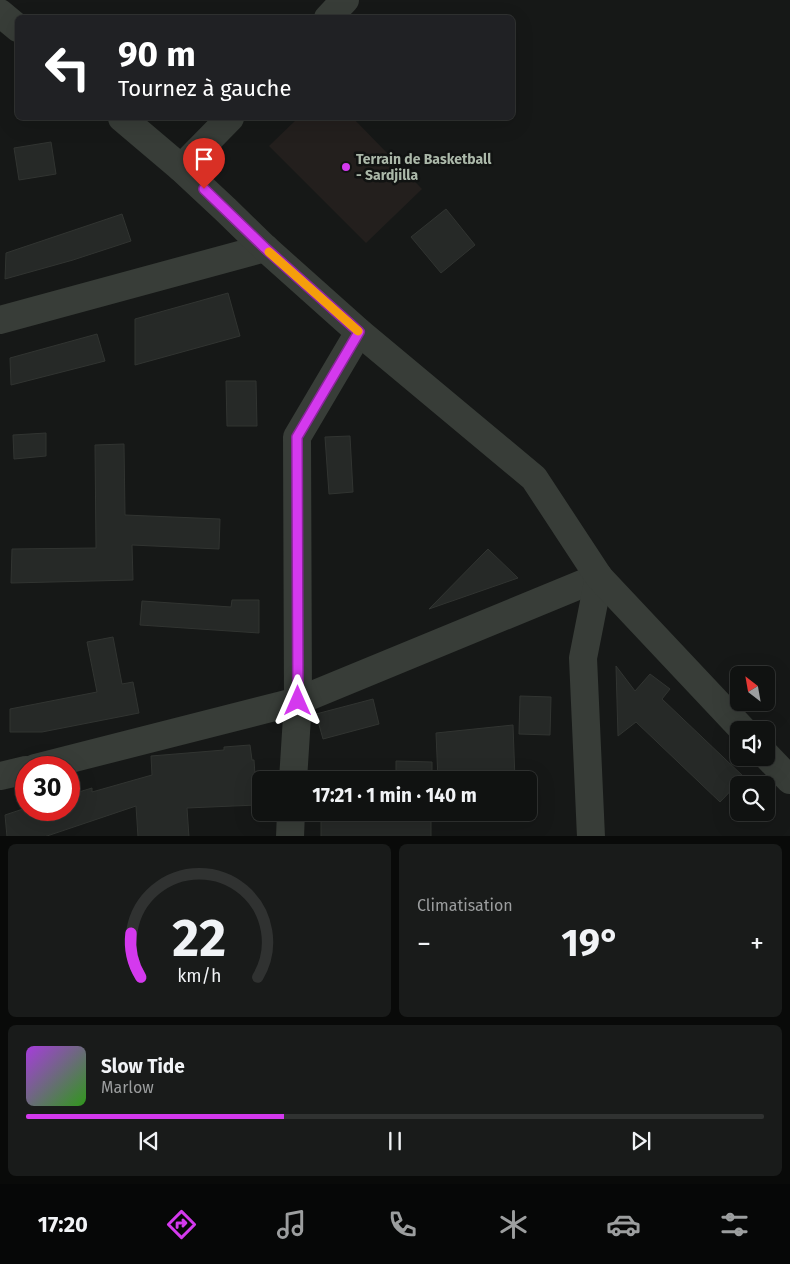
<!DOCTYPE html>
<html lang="fr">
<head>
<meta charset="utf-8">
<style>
	body { margin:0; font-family:"Fira Sans",sans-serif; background:#191b1a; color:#f1f3f6; height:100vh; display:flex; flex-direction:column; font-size:19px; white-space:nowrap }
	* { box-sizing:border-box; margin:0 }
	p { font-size:16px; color:#9c9e9f }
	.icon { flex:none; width:28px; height:28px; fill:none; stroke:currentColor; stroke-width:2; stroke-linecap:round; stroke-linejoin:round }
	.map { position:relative; height:836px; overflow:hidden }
	.side { display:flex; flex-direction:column; gap:8px; padding:8px; background:#090a09; flex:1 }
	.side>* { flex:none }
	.top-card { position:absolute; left:15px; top:15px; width:500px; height:105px; border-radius:8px; box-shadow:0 5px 20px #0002,0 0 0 1px #303231; background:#202124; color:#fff; overflow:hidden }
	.needle { width:32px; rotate:329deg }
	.controls { position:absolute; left:730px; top:666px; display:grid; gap:10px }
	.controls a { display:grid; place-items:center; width:45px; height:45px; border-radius:8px; background:#101211; box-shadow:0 5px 20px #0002,0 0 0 1px #303231; font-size:25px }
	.speed { position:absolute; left:15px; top:756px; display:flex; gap:10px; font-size:25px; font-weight:700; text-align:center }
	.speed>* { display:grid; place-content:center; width:65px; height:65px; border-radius:50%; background:#101211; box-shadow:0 5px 20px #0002,0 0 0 1px #303231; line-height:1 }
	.speed .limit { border:8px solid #d22; background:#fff; color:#111 }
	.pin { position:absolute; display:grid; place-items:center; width:42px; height:42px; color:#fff; margin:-51px -21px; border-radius:50% 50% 50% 0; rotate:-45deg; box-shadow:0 0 5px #0007 }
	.pin .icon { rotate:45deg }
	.me { position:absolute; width:55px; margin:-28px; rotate:0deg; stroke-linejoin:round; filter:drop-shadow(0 0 4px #0008) }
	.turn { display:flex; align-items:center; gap:18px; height:105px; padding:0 20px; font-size:22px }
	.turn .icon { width:65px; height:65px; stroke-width:2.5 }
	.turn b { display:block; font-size:35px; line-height:42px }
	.big { font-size:38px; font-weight:700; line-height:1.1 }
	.side .tile { flex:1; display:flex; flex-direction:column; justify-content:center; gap:8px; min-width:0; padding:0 18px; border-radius:8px; background:#191b1a }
	.side .dial { align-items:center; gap:0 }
	.dial svg { height:130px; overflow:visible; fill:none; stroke:#303231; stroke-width:7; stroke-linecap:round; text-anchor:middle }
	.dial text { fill:#f1f3f6; stroke:none }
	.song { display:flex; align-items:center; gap:15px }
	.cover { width:60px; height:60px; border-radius:8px; background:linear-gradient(135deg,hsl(280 70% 55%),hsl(110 70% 35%)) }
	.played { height:5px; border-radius:2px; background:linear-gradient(90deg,#d439ee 35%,#303231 35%) }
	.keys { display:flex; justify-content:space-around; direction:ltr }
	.heat { display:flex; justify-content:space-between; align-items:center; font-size:28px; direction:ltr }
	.side .tiles { flex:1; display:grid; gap:8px; grid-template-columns:1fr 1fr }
	.tile:last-child { grid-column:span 2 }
	.trip { position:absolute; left:252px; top:771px; width:285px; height:50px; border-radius:8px; background:#101211; box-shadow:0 5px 20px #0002,0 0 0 1px #303231; font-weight:700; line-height:50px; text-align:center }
	.tabs { display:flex; height:80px; justify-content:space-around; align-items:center; background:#060707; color:#9c9e9f }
	.tabs .icon { width:35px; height:35px }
	.tabs .current { color:#d439ee }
	.tabs b { font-size:22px; color:#f1f3f6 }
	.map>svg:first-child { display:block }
</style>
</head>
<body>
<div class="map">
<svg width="790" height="837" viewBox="0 0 790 837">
	<rect width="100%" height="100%" fill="#161817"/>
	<!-- green -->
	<polygon fill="#231f1d" points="298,118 353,118 422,189 366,243 269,146"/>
	<!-- building -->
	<g fill="#262927" stroke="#313431">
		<polygon points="51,142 56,174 19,180 14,148"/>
		<polygon points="446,209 475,245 441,273 411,237"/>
		<polygon points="122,214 131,241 73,260 5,279 6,253"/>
		<polygon points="228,293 240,336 135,365 135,319"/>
		<polygon points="97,334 105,361 11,385 10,358"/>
		<polygon points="226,381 256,381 257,426 227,426"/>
		<polygon points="46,433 46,456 14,459 13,435"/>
		<polygon points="350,436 353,492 329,494 325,437"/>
		<polygon points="124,444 125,515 220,519 219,549 132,545 133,580 11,583 12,549 96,548 95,445"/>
		<polygon points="488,549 518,578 429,609"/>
		<polygon points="232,600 259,600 259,633 140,625 142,601 231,607"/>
		<polygon points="113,637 122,684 133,682 139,713 42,732 10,732 10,709 97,692 87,642"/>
		<polygon points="616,666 635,691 650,674 670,689 662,699 744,777 720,802 636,722 618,736"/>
		<polygon points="520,696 551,697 550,735 519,734"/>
		<polygon points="373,699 379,724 323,739 316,714"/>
		<polygon points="513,725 515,780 438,780 436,733"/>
		<polygon points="250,745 252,760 254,760 257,805 187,808 189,837 138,837 136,806 44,837 7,837 5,815 26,808 26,810 69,810 69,795 92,788 92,792 152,775 151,756 224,750 224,747"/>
		<polygon points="396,761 432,762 432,780 396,780"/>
		<rect x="321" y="812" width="110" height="25"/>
	</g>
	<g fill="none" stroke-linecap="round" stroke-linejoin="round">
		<!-- minor -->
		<g stroke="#383d38" stroke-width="28">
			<polyline points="328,18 345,0"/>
			<polyline points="181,168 230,118"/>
			<polyline points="0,320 265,248"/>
			<polyline points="35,768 298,701 599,577"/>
			<polyline points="0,776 26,770"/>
			<polyline points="293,780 298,701 297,437 359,332"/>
			<polyline points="290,837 291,812"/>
			<polyline points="591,837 583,658 599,577"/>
		</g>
		<!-- tertiary -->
		<g stroke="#383d38" stroke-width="28">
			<polyline points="0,13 18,28"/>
			<polyline points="122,118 181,168 226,210 265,248 359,332 534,478 599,577 743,730"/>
			<polyline points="766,755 790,780"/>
		</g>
	</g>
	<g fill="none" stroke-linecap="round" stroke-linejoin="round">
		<defs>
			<polyline id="route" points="204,189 265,248 359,332 297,437 298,701"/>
		</defs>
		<!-- route casing -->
		<use href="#route" stroke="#8a259b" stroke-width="12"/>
		<!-- route -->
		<use href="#route" stroke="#d439ee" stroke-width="9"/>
		<!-- slow -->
		<polyline stroke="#f59e0b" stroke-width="9" points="269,252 358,331"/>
	</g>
	<!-- markers -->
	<circle fill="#d439ee" stroke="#111312" stroke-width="2" cx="346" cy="167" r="5"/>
	<g text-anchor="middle" stroke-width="5" stroke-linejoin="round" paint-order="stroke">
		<!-- poi labels -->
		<g font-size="14" font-weight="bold" fill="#abb8a9" stroke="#111312" text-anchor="start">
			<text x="356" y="164">Terrain de Basketball<tspan x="356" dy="16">- Sardjilla</tspan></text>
		</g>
	</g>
</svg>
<div class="controls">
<a><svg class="needle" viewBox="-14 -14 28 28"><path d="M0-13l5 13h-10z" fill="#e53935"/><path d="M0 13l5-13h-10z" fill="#9c9e9f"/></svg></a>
<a><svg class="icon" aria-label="sound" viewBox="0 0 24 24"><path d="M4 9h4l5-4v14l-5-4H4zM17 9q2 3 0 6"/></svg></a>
<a><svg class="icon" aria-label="search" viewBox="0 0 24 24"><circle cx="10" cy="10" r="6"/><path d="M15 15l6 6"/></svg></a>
</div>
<div class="speed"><div class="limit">30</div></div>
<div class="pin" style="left:204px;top:189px;background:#d93025"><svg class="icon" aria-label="arrive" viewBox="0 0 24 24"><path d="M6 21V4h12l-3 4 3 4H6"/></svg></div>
<svg class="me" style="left:298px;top:701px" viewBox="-20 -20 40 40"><path d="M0-17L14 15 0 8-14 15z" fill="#d439ee" stroke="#fff" stroke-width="4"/></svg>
<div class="trip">17:21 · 1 min · 140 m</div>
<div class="top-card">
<div class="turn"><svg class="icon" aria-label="left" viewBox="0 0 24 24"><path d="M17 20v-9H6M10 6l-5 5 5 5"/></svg><div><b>90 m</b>Tournez à gauche</div></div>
</div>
</div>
<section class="side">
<div class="tiles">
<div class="tile dial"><svg viewBox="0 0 100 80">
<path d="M14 69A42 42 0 1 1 86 69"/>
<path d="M14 69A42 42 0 0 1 8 42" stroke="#d439ee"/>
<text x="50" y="56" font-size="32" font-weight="700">22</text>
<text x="50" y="72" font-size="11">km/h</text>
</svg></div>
<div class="tile"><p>Climatisation</p>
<div class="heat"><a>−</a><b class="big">19°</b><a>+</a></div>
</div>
<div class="tile">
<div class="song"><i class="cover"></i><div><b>Slow Tide</b><p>Marlow</p></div></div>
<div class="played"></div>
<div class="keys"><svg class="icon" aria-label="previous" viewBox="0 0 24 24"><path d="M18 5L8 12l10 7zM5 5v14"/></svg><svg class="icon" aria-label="pause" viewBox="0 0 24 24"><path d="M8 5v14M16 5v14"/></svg><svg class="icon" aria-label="next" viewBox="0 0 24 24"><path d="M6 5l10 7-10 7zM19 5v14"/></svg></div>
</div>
</div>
</section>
<nav class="tabs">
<b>17:20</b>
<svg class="icon current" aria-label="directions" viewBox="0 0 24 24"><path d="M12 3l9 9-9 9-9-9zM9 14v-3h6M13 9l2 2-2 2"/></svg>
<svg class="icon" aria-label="music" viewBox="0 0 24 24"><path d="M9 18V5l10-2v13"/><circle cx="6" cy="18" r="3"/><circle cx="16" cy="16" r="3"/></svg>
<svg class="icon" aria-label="phone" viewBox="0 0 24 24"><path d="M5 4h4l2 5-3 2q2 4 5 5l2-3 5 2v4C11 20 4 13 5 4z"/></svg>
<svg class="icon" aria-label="climate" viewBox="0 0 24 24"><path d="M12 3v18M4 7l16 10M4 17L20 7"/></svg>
<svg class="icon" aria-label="car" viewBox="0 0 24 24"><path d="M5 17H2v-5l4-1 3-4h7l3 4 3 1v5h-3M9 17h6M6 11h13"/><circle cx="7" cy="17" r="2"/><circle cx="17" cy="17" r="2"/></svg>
<svg class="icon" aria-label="filters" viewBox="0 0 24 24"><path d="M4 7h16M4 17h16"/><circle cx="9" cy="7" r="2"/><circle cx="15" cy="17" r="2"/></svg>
</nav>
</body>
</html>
